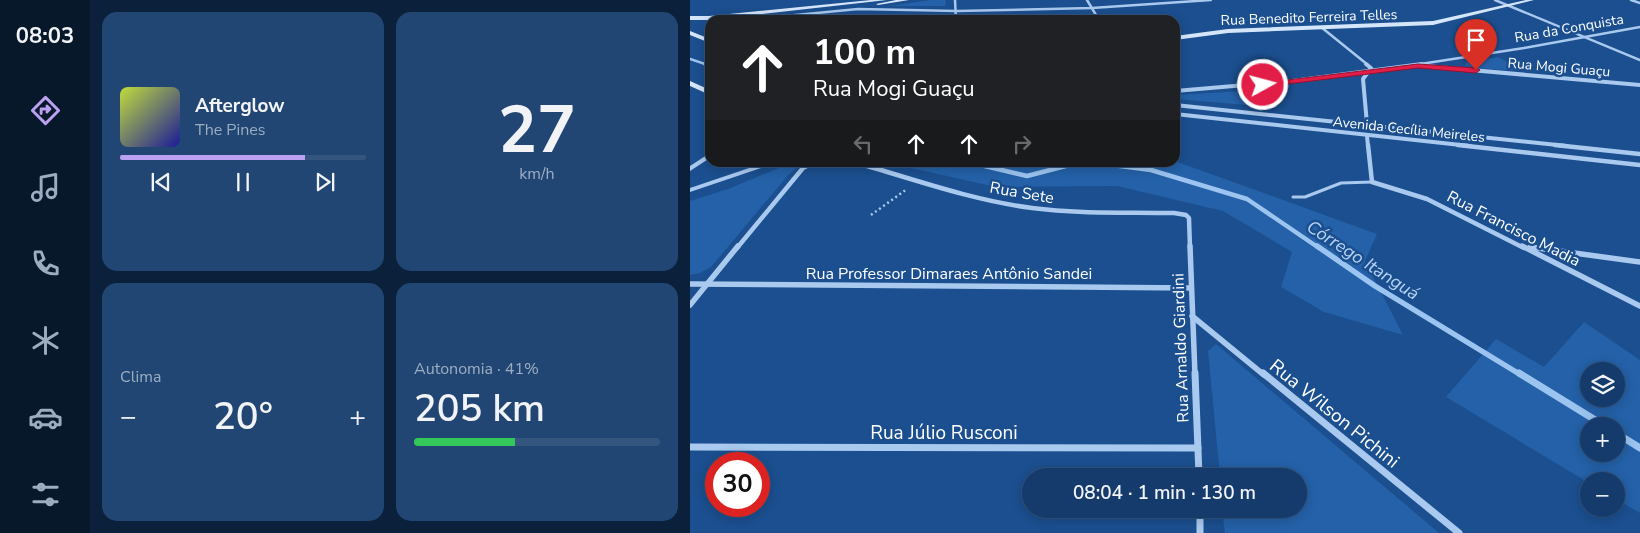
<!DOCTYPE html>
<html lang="pt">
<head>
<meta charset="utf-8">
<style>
	body { margin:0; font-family:"Nunito Sans",sans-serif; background:#214673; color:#f1f3f6; height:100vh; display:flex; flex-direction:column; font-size:19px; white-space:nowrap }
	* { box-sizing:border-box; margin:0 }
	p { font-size:16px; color:#9dadc1 }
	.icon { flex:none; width:28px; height:28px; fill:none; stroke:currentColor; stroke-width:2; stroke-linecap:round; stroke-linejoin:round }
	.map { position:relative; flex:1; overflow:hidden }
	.drawer { display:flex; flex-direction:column; gap:12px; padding:12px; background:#0b203b; width:600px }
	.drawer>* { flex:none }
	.top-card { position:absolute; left:15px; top:15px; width:475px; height:152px; border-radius:15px; box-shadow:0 2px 12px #0003,0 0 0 1px #33557e; background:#202124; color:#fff; overflow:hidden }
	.controls { position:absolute; left:890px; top:362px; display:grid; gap:10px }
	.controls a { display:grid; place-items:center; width:45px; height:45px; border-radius:50%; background:#143b6b; box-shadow:0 2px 12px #0003,0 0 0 1px #33557e; font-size:25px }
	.speed { position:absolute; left:15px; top:452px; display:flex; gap:10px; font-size:25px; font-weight:700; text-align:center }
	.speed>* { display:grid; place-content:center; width:65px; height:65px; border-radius:50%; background:#143b6b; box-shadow:0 2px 12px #0003,0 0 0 1px #33557e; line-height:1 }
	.speed .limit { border:8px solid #d22; background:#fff; color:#111 }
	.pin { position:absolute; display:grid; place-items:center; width:42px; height:42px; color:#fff; margin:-51px -21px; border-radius:50% 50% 50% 0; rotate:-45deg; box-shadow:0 0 5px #0007 }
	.pin .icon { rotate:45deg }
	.me { position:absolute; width:55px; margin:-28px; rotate:83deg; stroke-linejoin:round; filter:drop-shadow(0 0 4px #0008) }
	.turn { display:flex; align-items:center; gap:18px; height:105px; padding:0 25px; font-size:22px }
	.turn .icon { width:65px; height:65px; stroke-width:2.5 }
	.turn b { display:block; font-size:35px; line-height:42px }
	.lanes { display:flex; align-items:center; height:48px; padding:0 25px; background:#0003; justify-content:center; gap:25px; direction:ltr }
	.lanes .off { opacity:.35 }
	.big { font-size:38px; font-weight:600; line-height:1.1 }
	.drawer .card { flex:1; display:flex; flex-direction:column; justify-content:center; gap:8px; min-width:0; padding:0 18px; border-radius:15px; background:#214673 }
	.drawer .dial { align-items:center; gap:0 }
	.dial b { font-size:65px; line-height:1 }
	.song { display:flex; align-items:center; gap:15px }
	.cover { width:60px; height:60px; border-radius:8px; background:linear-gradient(135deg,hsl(70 70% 55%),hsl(240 70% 35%)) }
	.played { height:5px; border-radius:2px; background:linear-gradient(90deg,#bca0f2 75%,#33557e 75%) }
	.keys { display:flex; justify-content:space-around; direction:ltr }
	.heat { display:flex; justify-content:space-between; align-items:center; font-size:28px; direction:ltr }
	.charge { height:8px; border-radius:4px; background:linear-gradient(90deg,#34c759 41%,#33557e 0) }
	.drawer .tiles { flex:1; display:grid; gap:12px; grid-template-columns:repeat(2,1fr) }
	.trip { position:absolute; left:332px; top:468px; width:285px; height:50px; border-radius:25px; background:#143b6b; box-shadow:0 2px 12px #0003,0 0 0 1px #33557e; font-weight:600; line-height:50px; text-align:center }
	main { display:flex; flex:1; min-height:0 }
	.dock { display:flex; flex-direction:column; width:90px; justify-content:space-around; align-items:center; background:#08182b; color:#9dadc1 }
	.dock .icon { width:35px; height:35px }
	.dock .on { color:#bca0f2 }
	.dock b { font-size:22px; color:#f1f3f6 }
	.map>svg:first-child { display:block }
</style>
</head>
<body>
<main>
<nav class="dock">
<b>08:03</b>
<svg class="icon on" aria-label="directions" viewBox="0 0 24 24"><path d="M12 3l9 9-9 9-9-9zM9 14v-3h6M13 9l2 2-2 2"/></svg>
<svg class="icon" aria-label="music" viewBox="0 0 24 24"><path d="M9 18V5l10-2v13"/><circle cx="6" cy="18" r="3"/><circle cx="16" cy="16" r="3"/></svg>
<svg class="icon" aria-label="phone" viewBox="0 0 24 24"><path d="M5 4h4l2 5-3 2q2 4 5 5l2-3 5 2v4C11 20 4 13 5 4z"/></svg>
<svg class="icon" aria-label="climate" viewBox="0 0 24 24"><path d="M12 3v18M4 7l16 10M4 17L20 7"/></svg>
<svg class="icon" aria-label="car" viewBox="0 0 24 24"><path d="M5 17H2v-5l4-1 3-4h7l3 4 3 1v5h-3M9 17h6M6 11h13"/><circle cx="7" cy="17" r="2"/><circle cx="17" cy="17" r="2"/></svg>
<svg class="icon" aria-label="filters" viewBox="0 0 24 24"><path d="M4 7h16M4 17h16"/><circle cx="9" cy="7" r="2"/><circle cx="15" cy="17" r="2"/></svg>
</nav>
<section class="drawer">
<div class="tiles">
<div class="card">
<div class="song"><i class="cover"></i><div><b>Afterglow</b><p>The Pines</p></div></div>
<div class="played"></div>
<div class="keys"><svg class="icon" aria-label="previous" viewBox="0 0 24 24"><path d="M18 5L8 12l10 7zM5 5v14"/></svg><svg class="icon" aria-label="pause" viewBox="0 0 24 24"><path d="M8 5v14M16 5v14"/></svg><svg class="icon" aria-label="next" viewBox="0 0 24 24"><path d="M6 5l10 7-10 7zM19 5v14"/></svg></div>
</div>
<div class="card dial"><b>27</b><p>km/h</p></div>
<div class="card"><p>Clima</p>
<div class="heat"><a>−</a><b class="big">20°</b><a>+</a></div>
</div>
<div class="card"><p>Autonomia · 41%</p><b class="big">205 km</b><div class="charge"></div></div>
</div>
</section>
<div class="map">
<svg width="950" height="533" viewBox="0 0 950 533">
	<rect width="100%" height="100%" fill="#1b4f8f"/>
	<!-- green -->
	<g fill="#2461a8" fill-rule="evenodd">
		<polygon points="241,0 256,0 255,6 200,6"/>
		<polygon points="808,57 829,68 831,71 783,68 776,66 775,64 777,62"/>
		<polygon points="572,90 568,106 485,99 485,95"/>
		<polygon points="485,161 687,234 675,261 713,335 634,312 591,287 602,252 533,211 427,186 306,187 199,163 485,162"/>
		<polygon points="103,162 113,163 99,174 21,267 10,273 0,275 0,201 38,189"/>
		<path d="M894,322L950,360V513L926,499V481L899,483L756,397L806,339L854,367ZM926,371V399H899V371ZM926,426V454H899V426Z"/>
		<polygon points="526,344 749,533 535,533 532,509 609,509 609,476 530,476 518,351"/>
	</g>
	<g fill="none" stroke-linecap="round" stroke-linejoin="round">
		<!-- stream-far4 -->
		<polyline stroke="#9cc4f0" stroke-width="2.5" points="0,59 18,65"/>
		<!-- stream-far3 -->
		<polyline stroke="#9cc4f0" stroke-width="4" points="15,64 20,66"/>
		<!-- stream-far2 -->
		<g stroke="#9cc4f0" stroke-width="4.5">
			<polyline points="278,162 337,176 391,162"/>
			<polyline points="399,162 461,170 557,199 629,248"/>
		</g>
		<!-- stream-far1 -->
		<polyline stroke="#9cc4f0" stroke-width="5.5" points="627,246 685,286 831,375"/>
		<!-- stream -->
		<g stroke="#9cc4f0" stroke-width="7">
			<polyline points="829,373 915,426"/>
			<polyline points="926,433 950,448"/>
		</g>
		<!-- path -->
		<polyline stroke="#a9c9ee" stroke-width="2.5" stroke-dasharray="2 3" stroke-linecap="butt" points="181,215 217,189"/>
		<!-- service -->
		<polyline stroke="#a9c9ee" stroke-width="3" points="603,197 615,197 651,183 682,182"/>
		<!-- minor-far4 -->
		<g stroke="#a9c9ee" stroke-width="2.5">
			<polyline points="265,0 266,20"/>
			<polyline points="397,0 409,20"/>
			<polyline points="805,0 950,60"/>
			<polyline points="941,0 950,3"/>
			<polyline points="55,20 168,9 267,11 402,8 521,0"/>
			<polyline points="631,27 678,65"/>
			<polyline points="724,65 834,48 950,27"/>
		</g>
		<!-- minor-far3 -->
		<g stroke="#a9c9ee" stroke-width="4">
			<polyline points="676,64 681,68 673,79 677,124"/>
			<polyline points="736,66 950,85"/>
			<polyline points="485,91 602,81 732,64"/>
			<polyline points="485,105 877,146"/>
			<polyline points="485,114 780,146"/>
			<polyline points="677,136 678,146"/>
		</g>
		<!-- minor-far2 -->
		<g stroke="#a9c9ee" stroke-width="4.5">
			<polyline points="678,145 682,182 737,199 834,248"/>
			<polyline points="768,145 950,165"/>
			<polyline points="865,145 950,154"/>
			<path d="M164,162C223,179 281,200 342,208C389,214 437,212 484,213L496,215L499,218L500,248"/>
			<polyline points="840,247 845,248"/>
			<polyline points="47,248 113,168 124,162"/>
		</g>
		<!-- minor-far1 -->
		<g stroke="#a9c9ee" stroke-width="5.5">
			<polyline points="500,246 505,375"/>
			<polyline points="832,246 950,306"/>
			<polyline points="840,247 950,262"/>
			<polyline points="0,284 501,288"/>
			<polyline points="0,305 48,246"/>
			<polyline points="502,316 574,375"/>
		</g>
		<!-- minor -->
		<g stroke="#a9c9ee" stroke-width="7">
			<polyline points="505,373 509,476"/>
			<polyline points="573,373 769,533"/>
			<polyline points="0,447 508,448"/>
			<polyline points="510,509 510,533"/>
		</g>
		<!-- tertiary -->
		<g fill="#a9c9ee" fill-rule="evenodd">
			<polygon points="20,153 20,158 0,171 0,166"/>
			<polygon points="77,162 89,162 0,192 0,188"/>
		</g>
		<!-- secondary -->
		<g fill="#d6e6fa" fill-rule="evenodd">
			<polygon points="181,0 197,0 19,20 0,20 0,16 19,16"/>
			<polygon points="206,0 219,0 188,5 186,4"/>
			<polygon points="836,0 844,0 743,25 538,33 485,40 485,36 538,29 743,21"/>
			<polygon points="0,31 20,39 20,43 0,35"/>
			<polygon points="0,81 20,90 20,95 0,86"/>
		</g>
	</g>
	<!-- route -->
	<polygon fill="#e11d48" stroke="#92132f" points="728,64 786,68 790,70 786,73 728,68 573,87 570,85 573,83"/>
	<g text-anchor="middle" stroke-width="5" stroke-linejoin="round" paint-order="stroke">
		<!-- far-street labels -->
		<g font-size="14" fill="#fff" stroke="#1b4f8f">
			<text transform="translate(619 17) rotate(-2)" y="5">Rua Benedito Ferreira Telles</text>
			<text transform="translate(879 28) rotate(-10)" y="5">Rua da Conquista</text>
			<text transform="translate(869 67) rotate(5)" y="5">Rua Mogi Guaçu</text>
			<text transform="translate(719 129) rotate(6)" y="5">Avenida Cecília Meireles</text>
		</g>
		<!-- street labels -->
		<g font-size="16" fill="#fff" stroke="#1b4f8f">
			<text transform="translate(332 192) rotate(10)" y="6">Rua Sete</text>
			<text transform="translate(824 228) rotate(27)" y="6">Rua Francisco Madia</text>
			<text x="259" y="279">Rua Professor Dimaraes Antônio Sandei</text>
			<text transform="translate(490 348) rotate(-92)" y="6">Rua Arnaldo Giardini</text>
		</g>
		<!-- water labels -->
		<g font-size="18" font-style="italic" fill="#b5d3f5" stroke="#1b4f8f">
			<text transform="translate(673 260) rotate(33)" y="6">Córrego Itanguá</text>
		</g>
		<!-- near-street labels -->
		<g font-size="19" fill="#fff" stroke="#1b4f8f">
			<text transform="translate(645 413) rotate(39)" y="7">Rua Wilson Pichini</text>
			<text x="254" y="439">Rua Júlio Rusconi</text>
		</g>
	</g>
</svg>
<div class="controls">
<a><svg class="icon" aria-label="layers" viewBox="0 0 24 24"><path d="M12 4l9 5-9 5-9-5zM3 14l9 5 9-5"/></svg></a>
<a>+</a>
<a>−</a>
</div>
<div class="speed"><div class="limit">30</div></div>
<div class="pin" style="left:786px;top:70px;background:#d93025"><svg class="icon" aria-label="arrive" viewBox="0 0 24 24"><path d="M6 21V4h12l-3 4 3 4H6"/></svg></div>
<svg class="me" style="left:573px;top:85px" viewBox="-20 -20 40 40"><circle r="17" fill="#e11d48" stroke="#fff" stroke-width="3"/><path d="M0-11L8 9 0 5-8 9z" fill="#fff"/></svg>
<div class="trip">08:04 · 1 min · 130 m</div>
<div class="top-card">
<div class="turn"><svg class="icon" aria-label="ahead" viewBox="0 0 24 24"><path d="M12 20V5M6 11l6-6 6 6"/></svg><div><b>100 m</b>Rua Mogi Guaçu</div></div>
<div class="lanes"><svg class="icon off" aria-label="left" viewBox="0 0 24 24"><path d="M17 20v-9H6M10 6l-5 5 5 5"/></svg><svg class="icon" aria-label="ahead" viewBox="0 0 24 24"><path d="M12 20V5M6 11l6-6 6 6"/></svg><svg class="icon" aria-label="ahead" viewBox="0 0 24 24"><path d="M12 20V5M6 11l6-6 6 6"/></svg><svg class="icon off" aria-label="right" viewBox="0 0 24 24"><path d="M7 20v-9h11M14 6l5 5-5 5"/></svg></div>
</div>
</div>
</main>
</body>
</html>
